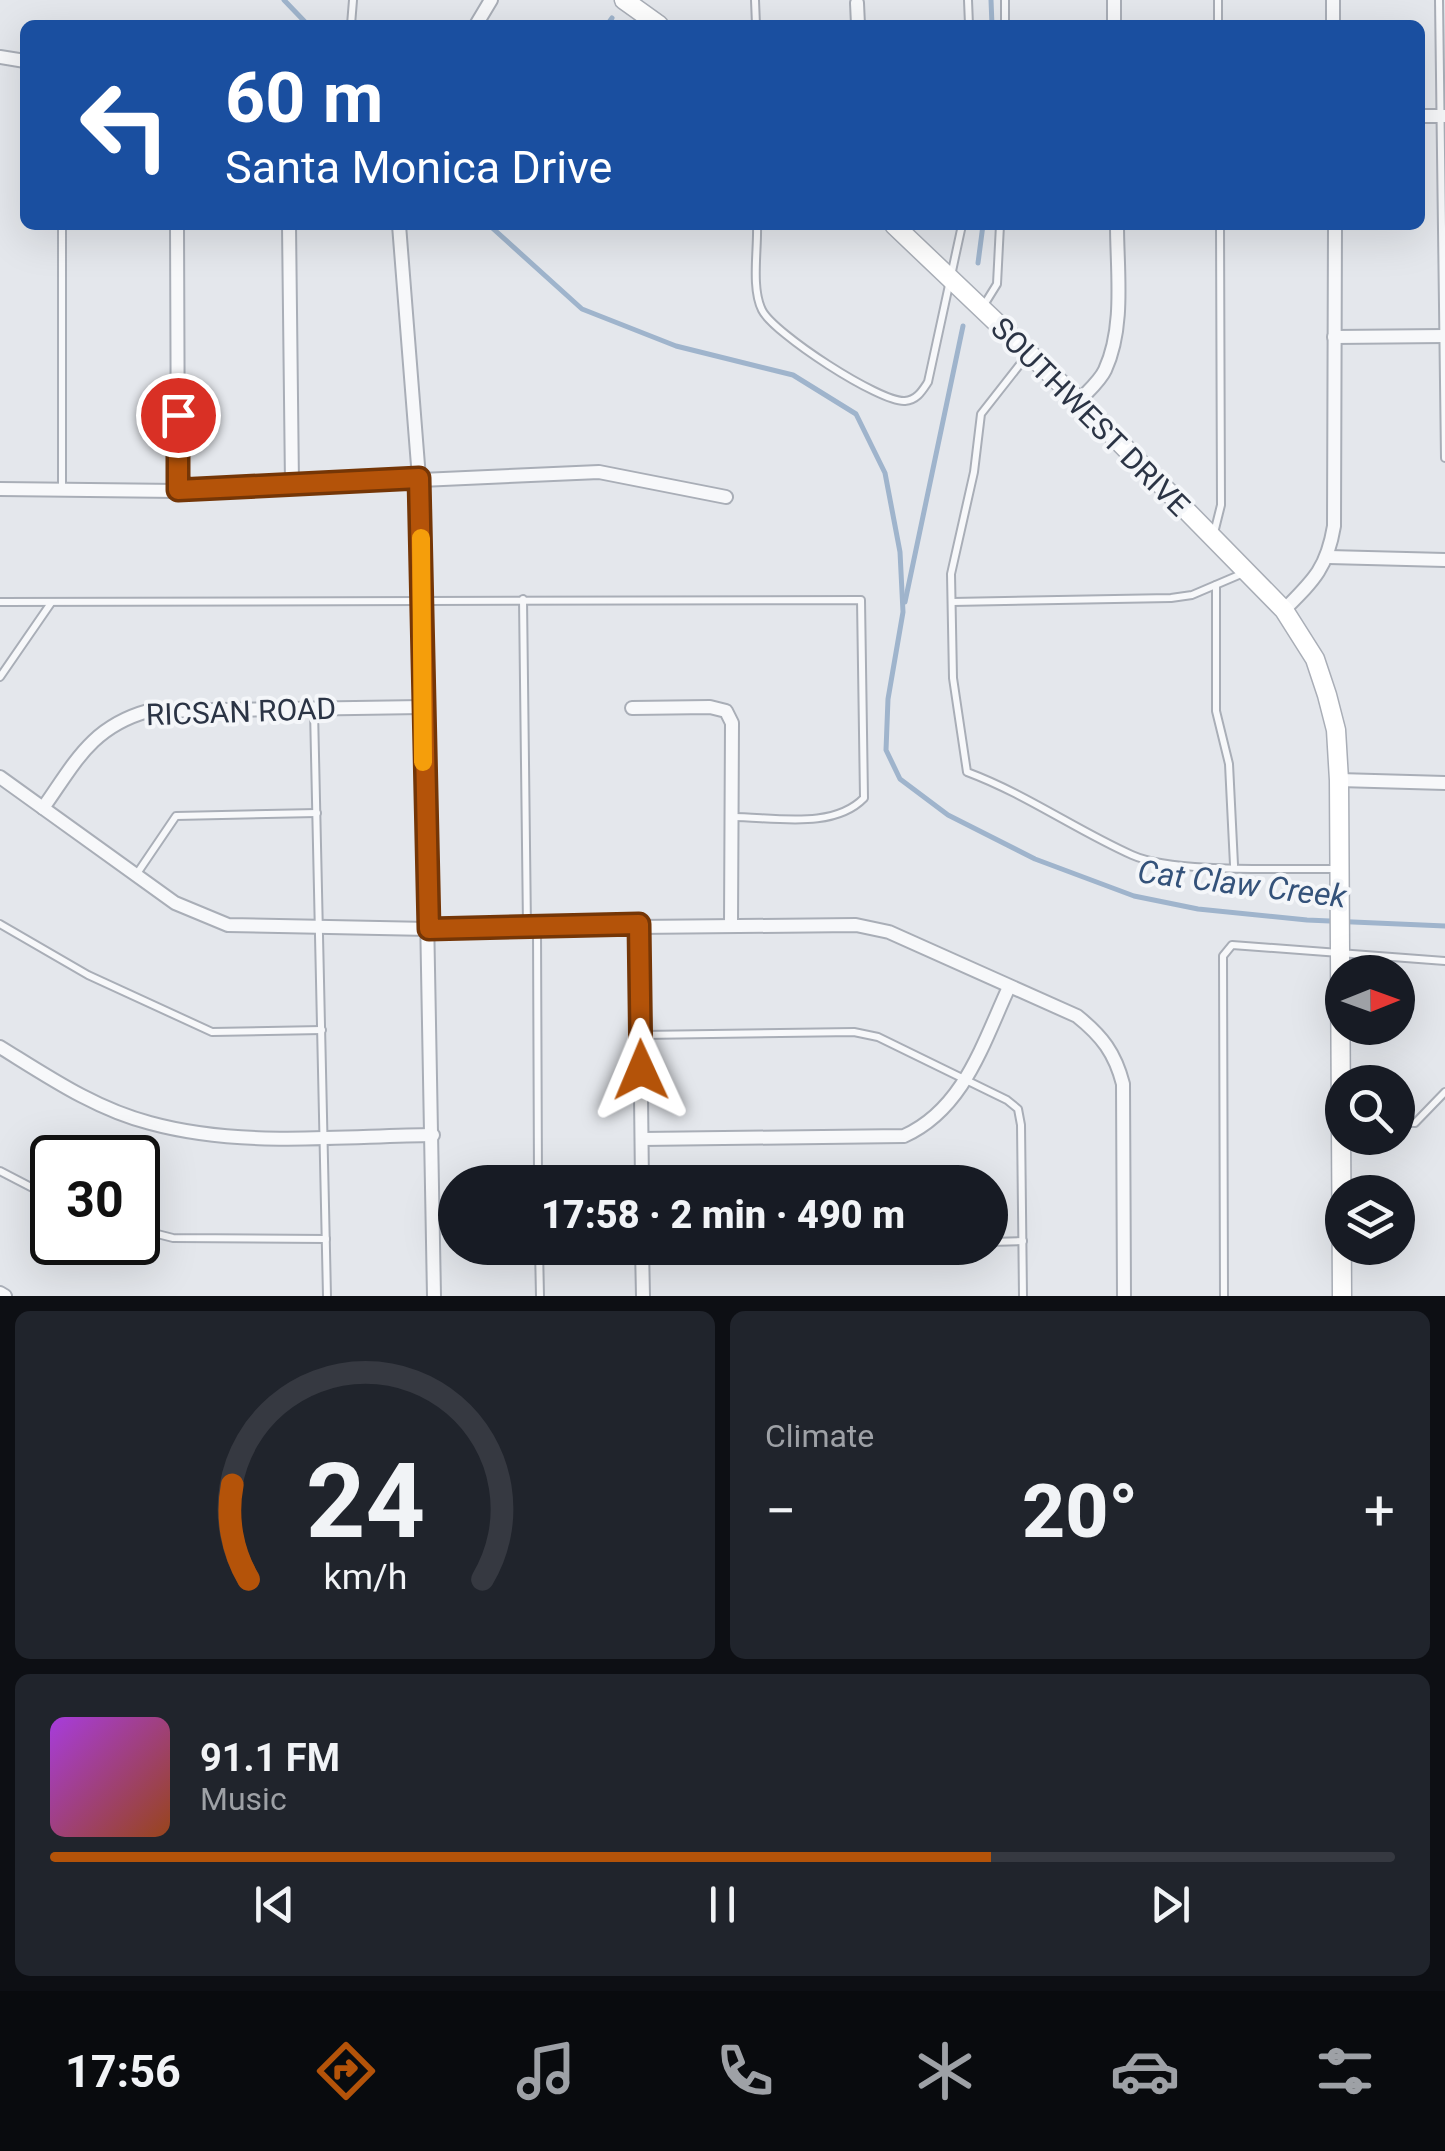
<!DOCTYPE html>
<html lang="en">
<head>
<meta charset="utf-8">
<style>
	body { margin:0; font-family:Roboto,sans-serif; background:#20242c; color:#f1f3f6; height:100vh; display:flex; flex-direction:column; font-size:38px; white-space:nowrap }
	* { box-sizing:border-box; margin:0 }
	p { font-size:32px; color:#9ea1a6 }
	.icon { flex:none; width:55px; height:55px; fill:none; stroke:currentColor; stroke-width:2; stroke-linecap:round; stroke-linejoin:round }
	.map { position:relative; height:1296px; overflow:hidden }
	.sheet { display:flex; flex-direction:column; gap:15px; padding:15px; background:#0d0f14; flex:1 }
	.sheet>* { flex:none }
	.hud { position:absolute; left:20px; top:20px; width:1405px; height:210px; border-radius:15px; box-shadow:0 10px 40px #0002; background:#1a4fa0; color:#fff; overflow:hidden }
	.needle { width:65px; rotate:89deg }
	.buttons { position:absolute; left:1325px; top:955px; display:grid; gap:20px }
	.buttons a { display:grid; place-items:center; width:90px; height:90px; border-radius:50%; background:#171b24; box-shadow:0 10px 40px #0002; font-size:50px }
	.speed { position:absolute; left:30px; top:1135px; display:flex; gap:20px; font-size:50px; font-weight:700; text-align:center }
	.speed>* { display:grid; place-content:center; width:130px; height:130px; border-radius:50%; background:#171b24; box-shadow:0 10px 40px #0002; line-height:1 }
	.speed .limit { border:5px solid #111; border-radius:15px; background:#fff; color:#111 }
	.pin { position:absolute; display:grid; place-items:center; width:85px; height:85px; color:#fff; margin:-42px; border:5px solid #fff; border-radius:50%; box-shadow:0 2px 10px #0007 }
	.me { position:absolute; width:110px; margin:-55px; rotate:359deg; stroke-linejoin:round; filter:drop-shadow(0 0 8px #0008) }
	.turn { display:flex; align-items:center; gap:35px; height:210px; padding:0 40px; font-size:45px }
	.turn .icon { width:130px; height:130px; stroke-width:2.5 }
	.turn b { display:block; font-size:70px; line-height:85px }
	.big { font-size:75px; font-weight:800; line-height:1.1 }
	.sheet .widget { flex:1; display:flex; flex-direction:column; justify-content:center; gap:15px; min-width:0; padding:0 35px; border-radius:15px; background:#20242c }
	.sheet .dial { align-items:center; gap:0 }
	.dial svg { height:260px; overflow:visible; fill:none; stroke:#363941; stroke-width:7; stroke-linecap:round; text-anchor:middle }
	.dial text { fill:#f1f3f6; stroke:none }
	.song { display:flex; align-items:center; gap:30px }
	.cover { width:120px; height:120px; border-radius:15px; background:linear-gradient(135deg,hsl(280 70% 55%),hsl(20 70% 35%)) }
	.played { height:10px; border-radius:5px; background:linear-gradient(90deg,#b45309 70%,#363941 70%) }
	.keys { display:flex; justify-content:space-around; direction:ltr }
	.heat { display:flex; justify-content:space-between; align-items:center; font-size:55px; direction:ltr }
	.sheet .tiles { flex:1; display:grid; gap:15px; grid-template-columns:1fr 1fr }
	.widget:last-child { grid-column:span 2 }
	.trip { position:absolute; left:438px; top:1165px; width:570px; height:100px; border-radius:50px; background:#171b24; box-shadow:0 10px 40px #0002; font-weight:800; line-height:100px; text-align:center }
	.tab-bar { display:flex; height:160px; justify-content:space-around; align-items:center; background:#090b0e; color:#9ea1a6 }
	.tab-bar .icon { width:70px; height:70px }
	.tab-bar .active { color:#b45309 }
	.tab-bar b { font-size:45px; color:#f1f3f6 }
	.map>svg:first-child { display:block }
</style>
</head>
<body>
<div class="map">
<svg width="1445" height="1296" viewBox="0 0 1445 1296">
	<rect width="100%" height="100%" fill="#e4e7ec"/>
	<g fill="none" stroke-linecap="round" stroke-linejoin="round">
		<!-- stream -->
		<g stroke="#9fb4cc" stroke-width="5">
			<polyline points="284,0 308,25"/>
			<polyline points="991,0 992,25"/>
			<polyline points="607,25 612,18"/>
			<polyline points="489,225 582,309 676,346 793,375 856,414 885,473 900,552 903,612 888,699 886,750 900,779 948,815 1035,859 1134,896 1198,909 1307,920 1445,926"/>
			<polyline points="978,263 983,225"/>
			<polyline points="905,602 963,326"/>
		</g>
		<defs>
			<g id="lane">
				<polyline points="755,0 756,25"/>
				<polyline points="968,0 969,25"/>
				<polyline points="1005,0 1005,25"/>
				<polyline points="1218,0 1218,25"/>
				<polyline points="1439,0 1445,458"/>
				<polyline points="351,25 353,0"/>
				<path d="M757,225C758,250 751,288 762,310C773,333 880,403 905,401C917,400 922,391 928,382L962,225"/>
				<polyline points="984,305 997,284 1000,225"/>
				<path d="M1028,354L981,414L974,472L951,574L953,678L967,772C1026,794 1076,830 1132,855C1174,874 1289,868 1339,869"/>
				<polyline points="62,489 62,225"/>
				<polyline points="1214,533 1221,505 1220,225"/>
				<polyline points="1216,585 1216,711 1229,764 1234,865"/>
				<polyline points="523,599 527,927"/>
				<path d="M0,602L861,600L864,798C833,830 774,817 732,817"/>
				<polyline points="952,602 1171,598 1192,595 1246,572"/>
				<polyline points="0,677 51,603"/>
				<polyline points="314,710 327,1296"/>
				<polyline points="136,875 176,816 317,813"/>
				<polyline points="0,924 88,975 212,1032 322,1030"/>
				<polyline points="537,929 538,1182"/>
				<polyline points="642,1035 854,1032 878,1037 1007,1100 1018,1109 1021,1125 1023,1296"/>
				<polyline points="1398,1122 1415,1123 1445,1092"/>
				<polyline points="0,1171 52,1198"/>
				<polyline points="138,1229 173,1238 326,1239"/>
				<polyline points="990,1242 1023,1241"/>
				<polyline points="539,1248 540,1296"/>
				<polyline points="1224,1296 1223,956 1232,945 1445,961"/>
			</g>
			<g id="street">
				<polyline points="1114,0 1114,25"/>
				<polyline points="1333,0 1333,25"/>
				<polyline points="857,3 858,25"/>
				<polyline points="476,25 491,0"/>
				<polyline points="0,57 25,61"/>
				<polyline points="1420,116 1445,116"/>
				<polyline points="289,225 292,484"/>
				<polyline points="399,225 419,478 434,1296"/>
				<polyline points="1334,337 1445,336"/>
				<path d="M1079,401C1087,392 1100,381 1105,370C1125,327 1117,271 1117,225"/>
				<polyline points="0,489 178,491 177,225"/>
				<polyline points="178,491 599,472 726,497"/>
				<polyline points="1329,557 1445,560"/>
				<path d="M1284,610C1314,580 1327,568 1334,526L1335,225"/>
				<polyline points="632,708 710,707 726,711 732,723 731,925"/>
				<path d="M0,777L175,903L228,925L429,929L856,925L889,932L1077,1016C1102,1036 1115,1053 1123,1084L1124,1296"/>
				<polyline points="1339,780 1445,783"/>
				<path d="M43,808C75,763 91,727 148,711L422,707"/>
				<polyline points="639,924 642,1182"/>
				<path d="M0,1047C47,1076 95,1109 150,1123C241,1148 341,1136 433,1135"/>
				<path d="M642,1139L904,1136C964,1109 983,1043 1009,987"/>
				<polyline points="642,1248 643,1296"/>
				<polyline points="0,1293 5,1296"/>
			</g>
			<g id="secondary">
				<polyline points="624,0 659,25"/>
				<polyline points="894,225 1079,401 1284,610 1315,659 1327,695 1336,730 1339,780 1342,1296"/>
			</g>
		</defs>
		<!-- lane casing -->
		<use href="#lane" stroke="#a9aeb7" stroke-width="10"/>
		<!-- street casing -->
		<use href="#street" stroke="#a9aeb7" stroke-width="16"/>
		<!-- secondary casing -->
		<use href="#secondary" stroke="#a9aeb7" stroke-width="21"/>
		<!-- lane -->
		<use href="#lane" stroke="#f7f8fa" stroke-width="6"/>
		<!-- street -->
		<use href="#street" stroke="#f7f8fa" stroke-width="12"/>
		<!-- secondary -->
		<use href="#secondary" stroke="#fff" stroke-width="18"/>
	</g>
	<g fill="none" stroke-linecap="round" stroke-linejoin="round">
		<defs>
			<polyline id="route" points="178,415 178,490 419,478 429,929 639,924 641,1070"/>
		</defs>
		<!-- route casing -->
		<use href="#route" stroke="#753606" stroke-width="25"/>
		<!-- route -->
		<use href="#route" stroke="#b45309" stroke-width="18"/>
		<!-- slow -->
		<polyline stroke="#f59e0b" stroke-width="18" points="421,538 423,762"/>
	</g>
	<g text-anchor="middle" stroke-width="8" stroke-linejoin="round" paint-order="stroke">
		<!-- street labels -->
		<g font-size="30" fill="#2b3445" stroke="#f4f6f9">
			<text transform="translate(1090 417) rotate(45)" y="10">SOUTHWEST DRIVE</text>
			<text transform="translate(241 712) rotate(-2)" y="10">RICSAN ROAD</text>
		</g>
		<!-- water labels -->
		<g font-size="32" font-style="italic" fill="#34527a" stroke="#f4f6f9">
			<text transform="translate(1242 884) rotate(7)" y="11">Cat Claw Creek</text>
		</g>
	</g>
</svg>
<div class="buttons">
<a><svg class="needle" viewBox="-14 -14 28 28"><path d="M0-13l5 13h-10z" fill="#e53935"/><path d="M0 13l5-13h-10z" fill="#9ea1a6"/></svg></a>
<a><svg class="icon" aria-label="search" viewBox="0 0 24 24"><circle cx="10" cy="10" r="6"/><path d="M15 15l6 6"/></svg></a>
<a><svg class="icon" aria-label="layers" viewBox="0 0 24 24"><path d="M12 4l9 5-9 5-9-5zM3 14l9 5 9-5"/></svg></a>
</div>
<div class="speed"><div class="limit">30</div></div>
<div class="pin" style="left:178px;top:415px;background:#d93025"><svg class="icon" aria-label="arrive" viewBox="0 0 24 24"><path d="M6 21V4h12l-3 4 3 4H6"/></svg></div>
<svg class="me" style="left:641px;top:1070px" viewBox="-20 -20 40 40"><path d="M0-17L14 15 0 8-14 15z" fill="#b45309" stroke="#fff" stroke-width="4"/></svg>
<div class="trip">17:58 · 2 min · 490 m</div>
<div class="hud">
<div class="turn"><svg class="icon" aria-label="left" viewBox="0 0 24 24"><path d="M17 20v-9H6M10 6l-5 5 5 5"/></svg><div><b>60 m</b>Santa Monica Drive</div></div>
</div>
</div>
<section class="sheet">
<div class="tiles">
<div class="widget dial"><svg viewBox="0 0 100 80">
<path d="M14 69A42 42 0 1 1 86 69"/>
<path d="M14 69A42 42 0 0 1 9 40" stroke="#b45309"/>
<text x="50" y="56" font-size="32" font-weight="700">24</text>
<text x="50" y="72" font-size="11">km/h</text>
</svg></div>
<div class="widget"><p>Climate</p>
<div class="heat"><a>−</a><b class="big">20°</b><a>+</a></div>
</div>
<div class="widget">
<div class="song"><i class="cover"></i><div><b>91.1 FM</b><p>Music</p></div></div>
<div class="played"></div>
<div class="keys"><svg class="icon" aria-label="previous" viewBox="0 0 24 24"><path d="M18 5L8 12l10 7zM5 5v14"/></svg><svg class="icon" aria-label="pause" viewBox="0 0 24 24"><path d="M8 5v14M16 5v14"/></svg><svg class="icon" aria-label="next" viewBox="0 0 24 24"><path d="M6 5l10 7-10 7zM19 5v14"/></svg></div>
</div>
</div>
</section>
<nav class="tab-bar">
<b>17:56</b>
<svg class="icon active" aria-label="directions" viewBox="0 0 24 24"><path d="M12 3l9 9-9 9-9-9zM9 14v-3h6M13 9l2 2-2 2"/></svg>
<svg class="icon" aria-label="music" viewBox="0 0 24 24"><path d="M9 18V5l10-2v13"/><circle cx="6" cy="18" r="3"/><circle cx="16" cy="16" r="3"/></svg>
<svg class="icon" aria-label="phone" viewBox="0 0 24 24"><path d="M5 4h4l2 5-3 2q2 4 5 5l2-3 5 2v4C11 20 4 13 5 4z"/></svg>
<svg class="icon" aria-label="climate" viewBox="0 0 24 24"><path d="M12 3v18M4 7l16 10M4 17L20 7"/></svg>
<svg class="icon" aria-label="car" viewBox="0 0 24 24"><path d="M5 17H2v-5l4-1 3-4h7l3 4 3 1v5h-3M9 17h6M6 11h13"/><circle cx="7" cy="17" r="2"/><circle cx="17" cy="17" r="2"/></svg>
<svg class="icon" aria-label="filters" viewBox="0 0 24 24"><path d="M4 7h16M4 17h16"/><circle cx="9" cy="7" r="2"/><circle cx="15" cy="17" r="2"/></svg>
</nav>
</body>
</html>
